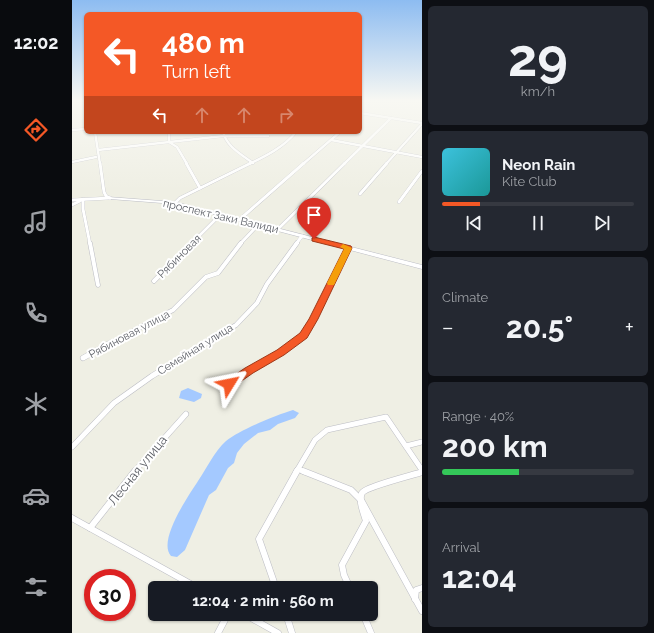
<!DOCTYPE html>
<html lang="en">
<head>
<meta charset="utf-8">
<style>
	body { margin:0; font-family:Raleway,sans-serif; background:#242831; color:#f1f3f6; height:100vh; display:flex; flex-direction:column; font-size:15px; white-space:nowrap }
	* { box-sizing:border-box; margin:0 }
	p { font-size:13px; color:#9ea1a6 }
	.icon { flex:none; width:22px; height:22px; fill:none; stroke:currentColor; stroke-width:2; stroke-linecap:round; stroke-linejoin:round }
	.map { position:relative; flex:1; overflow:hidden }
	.drawer { display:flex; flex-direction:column; gap:6px; padding:6px; background:#0d0f14; width:232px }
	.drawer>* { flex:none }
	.guide { position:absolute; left:12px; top:12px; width:278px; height:122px; border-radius:6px; box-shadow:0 1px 3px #0004; background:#f45826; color:#fff; overflow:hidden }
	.speed { position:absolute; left:12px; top:569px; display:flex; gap:8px; font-size:20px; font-weight:700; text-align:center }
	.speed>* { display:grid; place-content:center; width:52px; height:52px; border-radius:50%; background:#171b24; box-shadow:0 1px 3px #0004; line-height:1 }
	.speed .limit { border:6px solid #d22; background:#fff; color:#111 }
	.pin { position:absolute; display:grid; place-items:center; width:34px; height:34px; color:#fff; margin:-41px -17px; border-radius:50% 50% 50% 0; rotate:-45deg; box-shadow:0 0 4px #0007 }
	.pin .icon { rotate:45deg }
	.me { position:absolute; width:44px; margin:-22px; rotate:55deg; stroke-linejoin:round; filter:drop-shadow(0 0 3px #0008) }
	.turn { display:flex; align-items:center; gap:14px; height:84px; padding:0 12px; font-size:18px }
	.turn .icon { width:52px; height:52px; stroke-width:2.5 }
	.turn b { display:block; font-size:28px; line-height:34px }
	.lanes { display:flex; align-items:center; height:38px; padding:0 12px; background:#0003; justify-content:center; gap:20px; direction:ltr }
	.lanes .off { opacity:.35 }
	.big { font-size:30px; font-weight:700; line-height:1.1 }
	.drawer .card { flex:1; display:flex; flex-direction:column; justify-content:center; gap:6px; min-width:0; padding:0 14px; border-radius:6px; background:#242831 }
	.drawer .dial { align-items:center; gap:0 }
	.dial b { font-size:52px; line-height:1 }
	.song { display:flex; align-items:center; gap:12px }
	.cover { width:48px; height:48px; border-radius:6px; background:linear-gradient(135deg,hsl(190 70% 55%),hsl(180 70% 35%)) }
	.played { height:4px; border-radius:2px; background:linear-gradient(90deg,#f45826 20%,#363941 20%) }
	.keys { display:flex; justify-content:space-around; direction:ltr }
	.heat { display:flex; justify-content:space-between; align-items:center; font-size:22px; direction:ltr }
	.charge { height:6px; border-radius:3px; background:linear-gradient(90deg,#34c759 40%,#363941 0) }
	.trip { position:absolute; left:76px; top:581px; width:230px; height:40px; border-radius:6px; background:#171b24; box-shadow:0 1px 3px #0004; font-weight:700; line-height:40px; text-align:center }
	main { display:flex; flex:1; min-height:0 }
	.tab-bar { display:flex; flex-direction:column; width:72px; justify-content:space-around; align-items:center; background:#090b0e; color:#9ea1a6 }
	.tab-bar .icon { width:28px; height:28px }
	.tab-bar .on { color:#f45826 }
	.tab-bar b { font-size:18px; color:#f1f3f6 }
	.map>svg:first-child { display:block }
</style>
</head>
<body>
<main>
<nav class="tab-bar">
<b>12:02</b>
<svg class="icon on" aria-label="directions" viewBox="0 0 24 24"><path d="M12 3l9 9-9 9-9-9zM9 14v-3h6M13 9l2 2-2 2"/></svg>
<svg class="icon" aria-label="music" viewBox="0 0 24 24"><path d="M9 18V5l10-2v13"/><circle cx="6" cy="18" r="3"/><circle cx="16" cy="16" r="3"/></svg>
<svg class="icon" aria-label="phone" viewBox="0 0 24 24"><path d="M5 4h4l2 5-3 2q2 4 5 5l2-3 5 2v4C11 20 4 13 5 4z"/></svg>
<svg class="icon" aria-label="climate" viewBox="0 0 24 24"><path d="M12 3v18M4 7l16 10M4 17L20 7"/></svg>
<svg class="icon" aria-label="car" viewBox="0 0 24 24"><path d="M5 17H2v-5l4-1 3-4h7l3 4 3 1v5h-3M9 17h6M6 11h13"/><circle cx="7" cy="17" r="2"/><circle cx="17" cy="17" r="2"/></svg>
<svg class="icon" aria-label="filters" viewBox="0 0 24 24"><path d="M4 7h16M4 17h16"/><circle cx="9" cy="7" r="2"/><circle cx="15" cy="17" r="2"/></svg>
</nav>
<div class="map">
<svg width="350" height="633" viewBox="0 0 350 633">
	<rect width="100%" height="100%" fill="#efefe4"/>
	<!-- water -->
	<g fill="#a4c9ff">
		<polygon points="116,388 130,394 129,398 122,402 107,398 109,391"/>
		<path d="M221,410L227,413L223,418L206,424L198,430L186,433L172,444L165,453L162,463L156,468L144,490L137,495L113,550L105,557L99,556C85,541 117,495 126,481C135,468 142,452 154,441C168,430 204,415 221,410Z"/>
	</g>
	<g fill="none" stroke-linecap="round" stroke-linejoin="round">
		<defs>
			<g id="street-far4">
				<polyline points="288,113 350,123"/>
				<polyline points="0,130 14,129"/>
				<polyline points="23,132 28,164"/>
				<polyline points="97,132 97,142 105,147 115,164"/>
				<path d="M151,132C155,147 169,154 181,163"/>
				<polyline points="259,140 350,157"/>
				<polyline points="26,150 151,136 196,136"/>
				<polyline points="0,162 24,157"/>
				<path d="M177,164C194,156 212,147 224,132"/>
				<polyline points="231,164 268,132"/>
				<polyline points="272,164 319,118"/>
				<polyline points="314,164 350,124"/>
			</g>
			<g id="street-far3">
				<polyline points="28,163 32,192 34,196 38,198"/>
				<polyline points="114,163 128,188"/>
				<polyline points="288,194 315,163"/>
				<polyline points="11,199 11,209 18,244"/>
				<polyline points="0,200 38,198"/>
				<polyline points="327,202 350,171"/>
				<polyline points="103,203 108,198 179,163"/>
				<polyline points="0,205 10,200"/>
				<polyline points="167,220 232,163"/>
				<polyline points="205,230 273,163"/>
				<polyline points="119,244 148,215"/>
				<polyline points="168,244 186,225"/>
				<polyline points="224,244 230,236"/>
			</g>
			<g id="street-far2">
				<polyline points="18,243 26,285"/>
				<polyline points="82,281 120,243"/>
				<polyline points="37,344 101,310 134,277 146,273 169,243"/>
				<polyline points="132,344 164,325 185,303 195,284 225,243"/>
				<polyline points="220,344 231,336 242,319 276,248"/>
			</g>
			<g id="street-far1">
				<polyline points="11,358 38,343"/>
				<path d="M157,384C178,369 201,359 221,343"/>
				<polyline points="334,446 350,442"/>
				<polyline points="0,447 42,403 80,376 134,343"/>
				<polyline points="226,469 243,440 255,430 314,417 350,470"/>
				<polyline points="62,472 114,414"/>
				<polyline points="224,472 226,469 233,472"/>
			</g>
			<g id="street">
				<polyline points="231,471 279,490 289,500 350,611"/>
				<polyline points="0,518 126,588"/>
				<polyline points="18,528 63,471"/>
				<polyline points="204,588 187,539 225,471"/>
				<path d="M278,588L272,575L270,565L294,521C292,514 286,500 290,493C293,487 341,475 350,472"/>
				<polyline points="343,599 344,590 350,588"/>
				<polyline points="172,614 206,633"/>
				<polyline points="214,614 220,633"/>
				<polyline points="291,614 299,633"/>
				<polyline points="146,633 156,614"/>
			</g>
			<polygon id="secondary" points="36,197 103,202 350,265 350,269 103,204 38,199 36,199"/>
		</defs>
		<!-- street-far4 casing -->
		<use href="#street-far4" stroke="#bcbdc4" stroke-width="3"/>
		<!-- street-far3 casing -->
		<use href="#street-far3" stroke="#bcbdc4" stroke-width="3.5"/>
		<!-- street-far2 casing -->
		<use href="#street-far2" stroke="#bcbdc4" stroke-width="5"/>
		<!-- street-far1 casing -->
		<use href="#street-far1" stroke="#bcbdc4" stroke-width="6"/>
		<!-- street casing -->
		<use href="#street" stroke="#bcbdc4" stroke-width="7"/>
		<!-- secondary casing -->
		<use href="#secondary" stroke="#bdbec6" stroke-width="1"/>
		<!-- street-far4 -->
		<use href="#street-far4" stroke="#fff" stroke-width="2.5"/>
		<!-- street-far3 -->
		<use href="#street-far3" stroke="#fff" stroke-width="3"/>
		<!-- street-far2 -->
		<use href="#street-far2" stroke="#fff" stroke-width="4"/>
		<!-- street-far1 -->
		<use href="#street-far1" stroke="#fff" stroke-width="5"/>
		<!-- street -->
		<use href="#street" stroke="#fff" stroke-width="6"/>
		<!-- secondary -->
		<use href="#secondary" fill="#fff" fill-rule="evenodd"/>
	</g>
	<!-- sky -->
	<linearGradient id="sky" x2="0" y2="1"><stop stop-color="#8dbcf1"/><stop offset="0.53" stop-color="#f8f8f3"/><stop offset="1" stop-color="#f8f8f3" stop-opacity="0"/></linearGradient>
	<rect width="350" height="190" fill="url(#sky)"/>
	<!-- route -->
	<polygon fill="#f45826" stroke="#9f3919" points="242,237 279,246 280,248 246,319 235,338 212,355 181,373 161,387 154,387 152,384 154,381 173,368 205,350 228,333 237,319 272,249 240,241 240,238"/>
	<!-- slow -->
	<polygon fill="#f59e0b" points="271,244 280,248 263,283 262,285 256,285 255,283 272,249 268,247"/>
	<g text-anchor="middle" stroke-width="4" stroke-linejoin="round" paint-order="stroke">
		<!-- street labels -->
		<g font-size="11" fill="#5c5f66" stroke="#fff">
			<text transform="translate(149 216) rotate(13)" y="4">проспект Заки Валиди</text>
			<text transform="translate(107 256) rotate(-45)" y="4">Рябиновая</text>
			<text transform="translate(57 334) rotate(-28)" y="4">Рябиновая улица</text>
			<text transform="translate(123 349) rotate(-32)" y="4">Семейная улица</text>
		</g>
		<!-- near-street labels -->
		<g font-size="13" fill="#5c5f66" stroke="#fff">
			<text transform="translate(65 470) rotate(-51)" y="5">Лесная улица</text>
		</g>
	</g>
</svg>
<div class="speed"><div class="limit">30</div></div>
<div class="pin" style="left:242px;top:239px;background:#d93025"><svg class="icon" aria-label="arrive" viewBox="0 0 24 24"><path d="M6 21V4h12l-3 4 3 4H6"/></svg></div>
<svg class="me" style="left:157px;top:384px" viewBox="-20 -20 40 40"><path d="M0-17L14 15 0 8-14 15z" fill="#f45826" stroke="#fff" stroke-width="4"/></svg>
<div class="trip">12:04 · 2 min · 560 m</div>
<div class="guide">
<div class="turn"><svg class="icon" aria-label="left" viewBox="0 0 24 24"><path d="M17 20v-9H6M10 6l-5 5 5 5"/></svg><div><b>480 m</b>Turn left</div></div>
<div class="lanes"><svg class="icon" aria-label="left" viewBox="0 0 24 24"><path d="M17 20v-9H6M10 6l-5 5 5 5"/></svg><svg class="icon off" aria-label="ahead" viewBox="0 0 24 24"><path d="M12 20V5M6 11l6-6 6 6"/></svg><svg class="icon off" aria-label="ahead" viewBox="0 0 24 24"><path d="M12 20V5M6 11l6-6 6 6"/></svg><svg class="icon off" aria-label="right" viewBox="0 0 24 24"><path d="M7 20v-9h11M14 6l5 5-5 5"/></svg></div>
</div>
</div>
<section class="drawer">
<div class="card dial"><b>29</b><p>km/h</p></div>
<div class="card">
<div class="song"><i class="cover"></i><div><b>Neon Rain</b><p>Kite Club</p></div></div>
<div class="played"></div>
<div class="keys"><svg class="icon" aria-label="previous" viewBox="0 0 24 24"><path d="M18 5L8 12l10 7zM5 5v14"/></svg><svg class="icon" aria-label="pause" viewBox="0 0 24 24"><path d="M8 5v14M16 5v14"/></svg><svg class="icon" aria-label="next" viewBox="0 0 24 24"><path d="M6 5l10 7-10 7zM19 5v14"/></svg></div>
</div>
<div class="card"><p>Climate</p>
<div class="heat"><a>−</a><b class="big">20.5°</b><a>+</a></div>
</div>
<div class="card"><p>Range · 40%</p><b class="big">200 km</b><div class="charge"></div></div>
<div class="card"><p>Arrival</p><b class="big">12:04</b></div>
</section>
</main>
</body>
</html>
